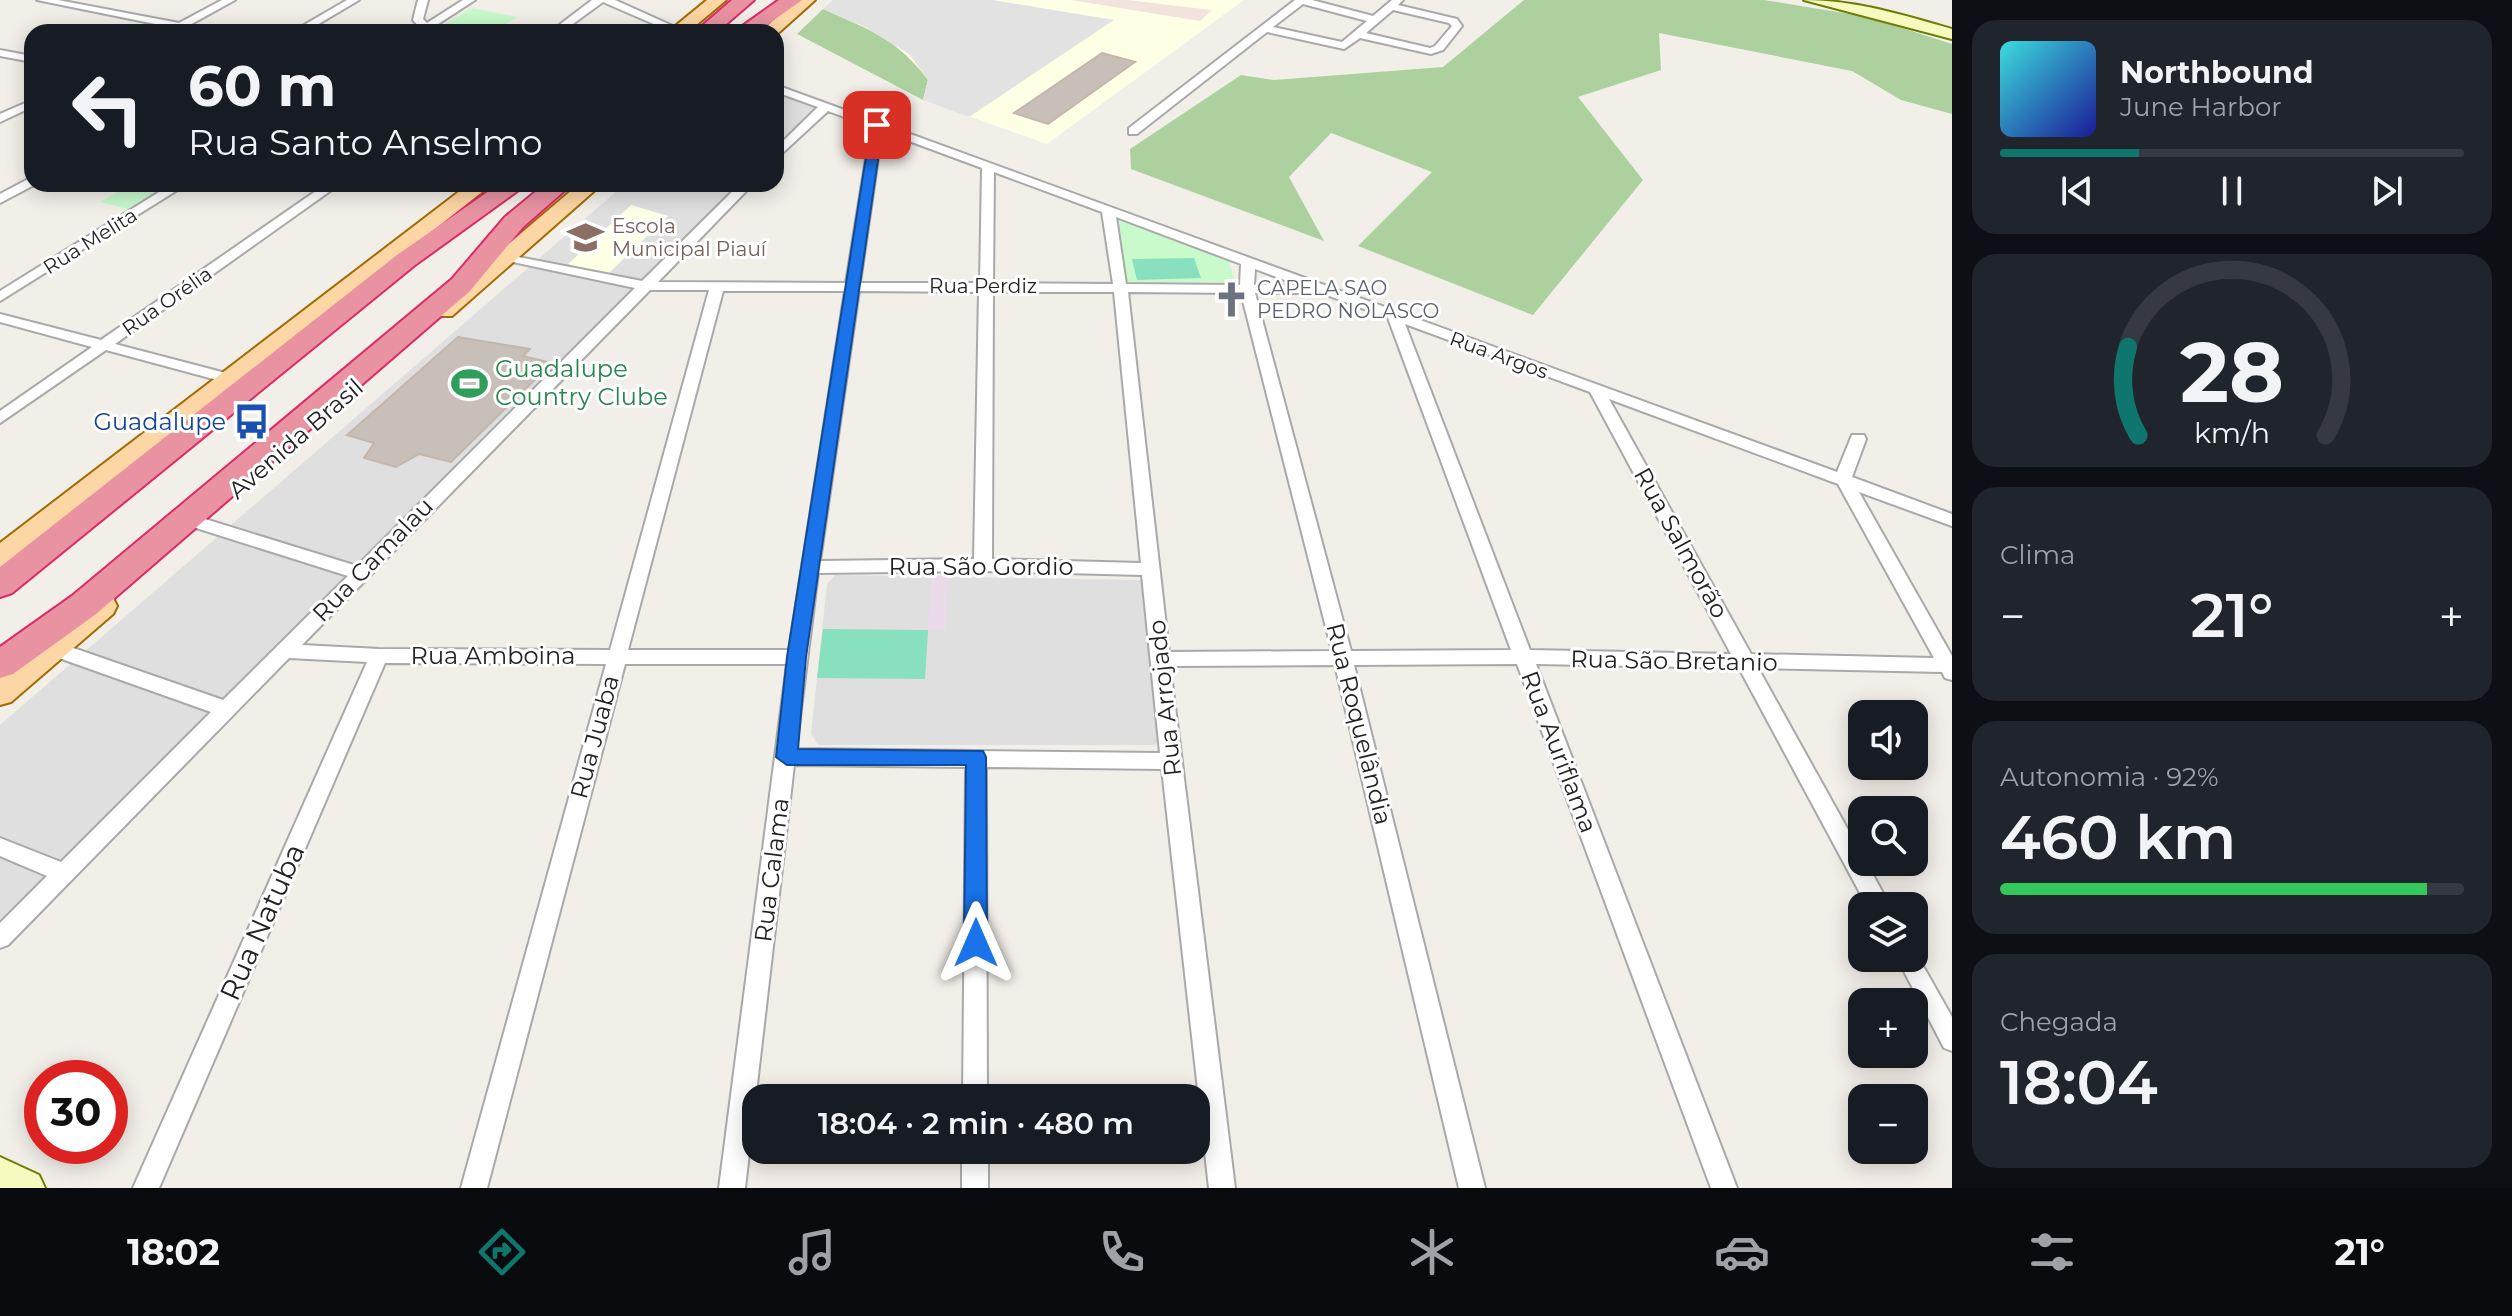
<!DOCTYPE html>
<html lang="pt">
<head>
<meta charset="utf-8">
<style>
	body { margin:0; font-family:Montserrat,sans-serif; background:#20242c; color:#f1f3f6; height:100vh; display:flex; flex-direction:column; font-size:30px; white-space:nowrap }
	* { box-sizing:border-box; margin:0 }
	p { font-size:26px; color:#9ea1a6 }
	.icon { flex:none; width:44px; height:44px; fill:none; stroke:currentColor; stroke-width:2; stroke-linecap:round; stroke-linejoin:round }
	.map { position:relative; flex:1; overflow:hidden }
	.side { display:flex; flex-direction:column; gap:20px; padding:20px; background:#0d0f14; width:560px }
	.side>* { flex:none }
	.banner { position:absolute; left:24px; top:24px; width:760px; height:168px; border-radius:24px; box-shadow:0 4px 20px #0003; background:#171b24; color:#f1f3f6; overflow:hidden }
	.controls { position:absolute; left:1848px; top:700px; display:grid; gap:16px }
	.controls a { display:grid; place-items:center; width:80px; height:80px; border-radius:16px; background:#171b24; box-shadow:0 4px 20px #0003; font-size:40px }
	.speed { position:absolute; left:24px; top:1060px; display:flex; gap:16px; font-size:40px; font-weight:700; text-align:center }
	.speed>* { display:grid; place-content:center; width:104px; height:104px; border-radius:50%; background:#171b24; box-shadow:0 4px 20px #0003; line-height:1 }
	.speed .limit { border:12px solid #d22; background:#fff; color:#111 }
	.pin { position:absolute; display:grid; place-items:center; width:68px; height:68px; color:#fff; margin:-34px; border-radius:16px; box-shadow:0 4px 12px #0006 }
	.me { position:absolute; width:88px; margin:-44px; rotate:0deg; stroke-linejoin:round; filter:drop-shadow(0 0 6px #0008) }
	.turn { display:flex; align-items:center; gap:28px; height:168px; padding:0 32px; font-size:36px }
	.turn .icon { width:104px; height:104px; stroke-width:2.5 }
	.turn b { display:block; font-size:56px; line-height:68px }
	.big { font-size:60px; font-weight:600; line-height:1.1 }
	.side .card { flex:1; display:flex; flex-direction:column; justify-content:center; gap:12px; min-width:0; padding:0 28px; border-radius:24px; background:#20242c }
	.side .dial { align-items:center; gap:0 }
	.dial svg { height:208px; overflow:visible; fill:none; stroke:#363941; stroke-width:7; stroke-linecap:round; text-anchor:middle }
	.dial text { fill:#f1f3f6; stroke:none }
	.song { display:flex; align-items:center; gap:24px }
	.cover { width:96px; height:96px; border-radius:12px; background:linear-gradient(135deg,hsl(180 70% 55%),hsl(240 70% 35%)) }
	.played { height:8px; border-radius:4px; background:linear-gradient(90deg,#0f766e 30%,#363941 30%) }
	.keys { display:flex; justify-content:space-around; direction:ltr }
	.heat { display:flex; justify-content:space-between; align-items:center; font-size:44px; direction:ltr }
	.charge { height:12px; border-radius:6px; background:linear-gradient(90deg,#34c759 92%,#363941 0) }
	.trip { position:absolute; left:742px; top:1084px; width:468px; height:80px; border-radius:24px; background:#171b24; box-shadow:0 4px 20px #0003; font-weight:600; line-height:80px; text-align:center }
	.dock { display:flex; height:128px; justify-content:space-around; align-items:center; background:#090b0e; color:#9ea1a6 }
	.dock .icon { width:56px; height:56px }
	.dock .selected { color:#0f766e }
	.dock b { font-size:36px; color:#f1f3f6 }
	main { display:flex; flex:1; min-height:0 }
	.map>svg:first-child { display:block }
</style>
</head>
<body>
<main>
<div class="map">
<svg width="1952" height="1188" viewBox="0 0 1952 1188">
	<rect width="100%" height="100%" fill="#f2efe9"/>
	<!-- residential -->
	<g fill="#e0dfdf">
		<polygon points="776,92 819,107 776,150"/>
		<polygon points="625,184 742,184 0,927 0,725"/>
		<polygon points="835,575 1143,580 1160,738 1155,745 818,745 811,734 827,584"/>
	</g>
	<!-- industrial -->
	<polygon fill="#ebdbe8" points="932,575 948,576 945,629 928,630"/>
	<!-- education -->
	<g fill="#ffffe5">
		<polygon points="833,0 1244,0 1047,144 923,100 797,34"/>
		<polygon points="631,205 668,216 606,276 568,264"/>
	</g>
	<!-- military -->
	<polygon fill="#f3e3dd" points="1071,0 1127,0 1212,10 1200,21"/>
	<!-- forest -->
	<g fill="#add19e">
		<polygon points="1524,0 1764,0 1868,17 1952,44 1952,114 1901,100 1852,71 1659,33 1661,70 1578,97 1643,180 1533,315 1358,246 1432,172 1331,133 1289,177 1324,241 1131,169 1130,149 1241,75 1274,80 1443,67"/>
		<path d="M823,9C869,30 897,38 928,80L923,100L797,34Z"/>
	</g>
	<!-- park -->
	<g fill="#c8facc">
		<polygon points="472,8 517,17 492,32 443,25"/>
		<polygon points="131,184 160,189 127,209 100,202"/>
		<polygon points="1109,212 1228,259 1235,282 1127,282"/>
	</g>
	<!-- pitch -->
	<g fill="#88e0be">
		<polygon points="1194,258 1201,278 1137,280 1132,259"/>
		<polygon points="823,629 928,630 925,679 817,678"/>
	</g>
	<!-- parking -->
	<polygon fill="#e2e2e2" points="833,0 993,0 1114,20 969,117 923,100 928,80 909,54 867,28 823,9"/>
	<!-- building -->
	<g fill="#c7bfb8" stroke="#c4b6ab" stroke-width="2">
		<polygon points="1102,53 1135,62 1048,124 1014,113"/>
		<polygon points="458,337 530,349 523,356 552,363 451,462 419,454 396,467 364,458 374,443 347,435"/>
	</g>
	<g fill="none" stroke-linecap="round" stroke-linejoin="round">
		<defs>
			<g id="street">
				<polygon points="37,0 58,0 179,23 222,0 235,0 177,32 169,32 170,27"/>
				<polygon points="347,0 359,0 305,32 292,32"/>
				<polygon points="418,0 428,0 423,19 427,23 463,0 475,0 435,26 460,32 414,32 419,27 413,20"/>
				<polygon points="592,0 615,0 684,31 672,32 603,2 562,32 550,32"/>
				<path d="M1295,0H1312L1373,16L1392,0H1403L1398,5L1457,19L1462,26L1443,50L1431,54L1360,38L1344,49L1267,32L1137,134H1129V128ZM1303,4L1367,21L1342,42L1273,27ZM1393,10L1449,23L1452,26L1435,46L1430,48L1366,33Z"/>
				<polygon points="0,50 32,56 32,62 0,56"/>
				<path d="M776,85L1837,472L1852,435H1864L1866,439L1852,477L1952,514V526L1859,492L1952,656V680L1945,678L1942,672L1758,668L1862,855V862H1866L1890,906H1867L1739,668L1536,664L1737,1188H1711L1517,664L1354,665L1485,1188H1459L1335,665L1170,666L1235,1188H1209L1162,769L986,767L987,1098H963L966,767L794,765L745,1188H719L787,664H625L487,1188H461L606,664L385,663L159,1188H133L367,662L289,658L8,945L0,948V923L47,876L0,856V838L61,862L211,712L45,653L43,648L45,643H59L223,700L348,576L193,527L190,523L193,519H205L357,566L635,288L503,260V254L642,281L740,184H753L658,282L846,283L871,127L828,111L776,159V148L818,107L776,92ZM882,131L982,168L980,283H860ZM994,172L1102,212L1113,284L993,283ZM1116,217L1241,264L1240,285L1126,284ZM1255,269L1298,285H1254ZM650,290H709L610,650L379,649L302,645ZM1313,290L1388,318L1511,650L1351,651L1255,293H1307ZM723,291H845L789,650H628ZM859,291L979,292L974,559L820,561ZM993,292H1114L1141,563L992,559ZM1128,292L1241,293L1332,651L1169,652ZM1405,324L1590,392L1731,654L1530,650ZM1609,399L1838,484L1934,658L1751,654ZM983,571L1142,575L1160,753L796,749L818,573Z"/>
				<polygon points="32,100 32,107 0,122 0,114"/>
				<polygon points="32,177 32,184 36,184 0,203 0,194"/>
				<polygon points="172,184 187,184 0,301 0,291"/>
				<polygon points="326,184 340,184 115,344 237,376 237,382 232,384 106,350 0,423 0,411 92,347 0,322 0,314 101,340"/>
				<polygon points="1914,950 1952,1017 1952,1051 1944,1048 1897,958 1914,958"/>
				<rect x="962" y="1150" width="26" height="38"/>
			</g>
			<g id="secondary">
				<path d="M1804,0C1855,0 1903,15 1952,29V39Z"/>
				<polygon points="0,1157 39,1175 45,1188 0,1188"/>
			</g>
			<g id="primary">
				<polygon points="707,0 726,0 688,32 668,32"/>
				<polygon points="797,0 815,0 776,35 776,32 760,32"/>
				<polygon points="469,184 492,184 10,565 0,568 0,543"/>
				<polygon points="579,184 602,184 452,316 436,316 432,311 436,306"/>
				<polygon points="102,595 113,598 117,606 113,614 11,702 0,705 0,675 91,598"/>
			</g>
			<g id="highway">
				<polygon points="732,0 754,0 717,32 695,32"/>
				<polygon points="779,0 802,0 757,32 734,32"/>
				<polygon points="499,184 527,184 415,265 12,593 0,597 0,567 397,255"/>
				<polygon points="545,184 572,184 523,227 470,291 96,614 13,674 0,678 0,647 72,596 452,279 505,217"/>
			</g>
		</defs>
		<!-- street casing -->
		<use href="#street" stroke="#a9a9a9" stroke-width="4"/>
		<!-- secondary casing -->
		<use href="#secondary" stroke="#707d05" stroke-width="4"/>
		<!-- primary casing -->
		<use href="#primary" stroke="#a06b00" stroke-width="4"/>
		<!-- highway casing -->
		<use href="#highway" stroke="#dc2a67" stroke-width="4"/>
		<!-- street -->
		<use href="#street" fill="#fff" fill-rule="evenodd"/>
		<!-- secondary -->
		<use href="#secondary" fill="#f7fabf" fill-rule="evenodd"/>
		<!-- primary -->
		<use href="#primary" fill="#fcd6a4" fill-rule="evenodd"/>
		<!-- highway -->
		<use href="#highway" fill="#e892a2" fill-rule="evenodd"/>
	</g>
	<!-- route -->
	<polygon fill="#1a73e8" stroke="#114b97" stroke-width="2" points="877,121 883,125 806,657 798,749 983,751 986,757 987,943 984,950 976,953 967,950 964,943 966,765 787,765 776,757 787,657 871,125"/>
	<!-- icons -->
	<defs>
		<symbol id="school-bare" viewBox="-9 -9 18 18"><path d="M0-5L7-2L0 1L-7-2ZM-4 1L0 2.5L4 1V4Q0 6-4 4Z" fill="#8d6e63" stroke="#fff" stroke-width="2.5" paint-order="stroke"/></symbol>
		<symbol id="church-bare" viewBox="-9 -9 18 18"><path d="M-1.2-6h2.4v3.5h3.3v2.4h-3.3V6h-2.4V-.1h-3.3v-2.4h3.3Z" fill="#6b7280" stroke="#fff" stroke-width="2.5" paint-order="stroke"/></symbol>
		<symbol id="stadium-bare" viewBox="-9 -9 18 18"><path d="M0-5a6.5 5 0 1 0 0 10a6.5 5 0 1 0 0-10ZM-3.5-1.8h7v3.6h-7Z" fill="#2e9e5b" stroke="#fff" stroke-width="2.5" paint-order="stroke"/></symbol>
		<symbol id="bus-bare" viewBox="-9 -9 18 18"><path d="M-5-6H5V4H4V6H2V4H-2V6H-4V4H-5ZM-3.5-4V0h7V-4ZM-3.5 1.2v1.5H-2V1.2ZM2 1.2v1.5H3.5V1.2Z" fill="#1a4fb4" stroke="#fff" stroke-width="2.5" paint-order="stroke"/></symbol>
	</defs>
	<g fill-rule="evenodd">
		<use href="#school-bare" x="560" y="212" width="51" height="51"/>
		<use href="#church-bare" x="1206" y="274" width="51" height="51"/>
		<use href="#stadium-bare" x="444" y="358" width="51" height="51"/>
		<use href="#bus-bare" x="226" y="396" width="51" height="51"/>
	</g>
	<g text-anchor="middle" stroke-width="6" stroke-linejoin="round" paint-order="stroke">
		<!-- far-education labels -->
		<g font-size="20" fill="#785e54" stroke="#fff" text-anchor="start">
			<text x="612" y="233">Escola<tspan x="612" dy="23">Municipal Piauí</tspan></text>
		</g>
		<!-- far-street labels -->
		<g font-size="20" fill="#222" stroke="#fff">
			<text transform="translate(90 241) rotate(-32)" y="7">Rua Melita</text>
			<text x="983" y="293">Rua Perdiz</text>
			<text transform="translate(167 301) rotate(-35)" y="7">Rua Orélia</text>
			<text transform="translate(1499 355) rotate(20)" y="7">Rua Argos</text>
		</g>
		<!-- far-worship labels -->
		<g font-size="20" fill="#5b616d" stroke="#fff" text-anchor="start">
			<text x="1257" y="295">CAPELA SAO<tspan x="1257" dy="23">PEDRO NOLASCO</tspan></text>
		</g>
		<!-- leisure labels -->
		<g font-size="24" fill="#27864d" stroke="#fff" text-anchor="start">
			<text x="495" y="377">Guadalupe<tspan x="495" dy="28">Country Clube</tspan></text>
		</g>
		<!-- transit labels -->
		<g font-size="24" fill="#164399" stroke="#fff" text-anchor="end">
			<text x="226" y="430">Guadalupe</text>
		</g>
		<!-- street labels -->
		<g font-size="24" fill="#222" stroke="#fff">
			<text transform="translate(296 439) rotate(-41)" y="8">Avenida Brasil</text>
			<text transform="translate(1681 543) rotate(61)" y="8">Rua Salmorão</text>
			<text transform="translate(373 560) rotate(-46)" y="8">Rua Camalau</text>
			<text x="981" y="575">Rua São Gordio</text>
			<text x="493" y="664">Rua Amboina</text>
			<text transform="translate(1674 661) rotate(1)" y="8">Rua São Bretanio</text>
			<text transform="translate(1165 698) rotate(-96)" y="8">Rua Arrojado</text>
			<text transform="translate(1359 724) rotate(76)" y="8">Rua Roquelândia</text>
			<text transform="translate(595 737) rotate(-75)" y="8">Rua Juaba</text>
			<text transform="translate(1559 752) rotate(69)" y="8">Rua Auriflama</text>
			<text transform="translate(772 870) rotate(-83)" y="8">Rua Calama</text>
		</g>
		<!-- near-street labels -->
		<g font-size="28" fill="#222" stroke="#fff">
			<text transform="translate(262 922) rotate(-66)" y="10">Rua Natuba</text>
		</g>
	</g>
</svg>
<div class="controls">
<a><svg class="icon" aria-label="sound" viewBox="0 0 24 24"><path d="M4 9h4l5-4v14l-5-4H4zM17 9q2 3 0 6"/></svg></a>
<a><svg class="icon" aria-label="search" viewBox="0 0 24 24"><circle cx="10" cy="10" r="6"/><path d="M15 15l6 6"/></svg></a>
<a><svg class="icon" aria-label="layers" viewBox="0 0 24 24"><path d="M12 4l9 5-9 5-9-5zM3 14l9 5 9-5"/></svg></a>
<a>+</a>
<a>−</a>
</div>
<div class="speed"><div class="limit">30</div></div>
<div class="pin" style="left:877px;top:125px;background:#d93025"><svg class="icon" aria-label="arrive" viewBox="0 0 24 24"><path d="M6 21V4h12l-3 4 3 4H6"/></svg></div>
<svg class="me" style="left:976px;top:943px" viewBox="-20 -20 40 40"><path d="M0-17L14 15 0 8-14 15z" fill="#1a73e8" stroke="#fff" stroke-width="4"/></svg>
<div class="trip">18:04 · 2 min · 480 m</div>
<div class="banner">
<div class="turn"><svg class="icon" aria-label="left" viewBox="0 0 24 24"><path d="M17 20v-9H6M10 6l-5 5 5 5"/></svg><div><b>60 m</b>Rua Santo Anselmo</div></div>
</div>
</div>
<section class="side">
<div class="card">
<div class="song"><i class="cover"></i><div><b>Northbound</b><p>June Harbor</p></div></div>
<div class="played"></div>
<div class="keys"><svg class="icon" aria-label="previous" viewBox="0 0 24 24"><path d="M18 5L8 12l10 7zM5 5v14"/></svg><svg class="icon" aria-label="pause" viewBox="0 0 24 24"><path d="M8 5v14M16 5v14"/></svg><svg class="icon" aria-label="next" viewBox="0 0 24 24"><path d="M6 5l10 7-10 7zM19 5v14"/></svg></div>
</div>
<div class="card dial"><svg viewBox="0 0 100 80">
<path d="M14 69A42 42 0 1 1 86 69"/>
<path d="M14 69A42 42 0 0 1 10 35" stroke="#0f766e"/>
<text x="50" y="56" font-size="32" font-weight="700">28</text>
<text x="50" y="72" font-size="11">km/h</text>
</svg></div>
<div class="card"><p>Clima</p>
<div class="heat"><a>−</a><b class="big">21°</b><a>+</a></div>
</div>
<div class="card"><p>Autonomia · 92%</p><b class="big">460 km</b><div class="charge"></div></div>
<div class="card"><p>Chegada</p><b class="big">18:04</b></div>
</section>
</main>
<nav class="dock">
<b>18:02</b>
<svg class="icon selected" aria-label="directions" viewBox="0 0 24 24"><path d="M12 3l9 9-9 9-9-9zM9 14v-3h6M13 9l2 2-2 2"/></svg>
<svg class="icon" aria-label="music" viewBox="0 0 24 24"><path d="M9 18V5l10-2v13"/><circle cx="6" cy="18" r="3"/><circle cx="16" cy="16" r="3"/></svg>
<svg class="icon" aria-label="phone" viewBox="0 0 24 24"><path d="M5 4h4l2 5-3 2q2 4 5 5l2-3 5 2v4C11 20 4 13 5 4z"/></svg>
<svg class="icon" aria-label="climate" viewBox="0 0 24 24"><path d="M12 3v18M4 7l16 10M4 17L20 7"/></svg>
<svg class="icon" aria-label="car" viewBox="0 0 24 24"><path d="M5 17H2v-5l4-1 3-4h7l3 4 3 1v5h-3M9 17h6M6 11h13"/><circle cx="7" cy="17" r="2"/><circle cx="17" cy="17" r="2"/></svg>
<svg class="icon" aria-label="filters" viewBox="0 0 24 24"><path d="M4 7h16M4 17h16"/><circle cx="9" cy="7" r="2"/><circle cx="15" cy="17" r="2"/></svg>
<b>21°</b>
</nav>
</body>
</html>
